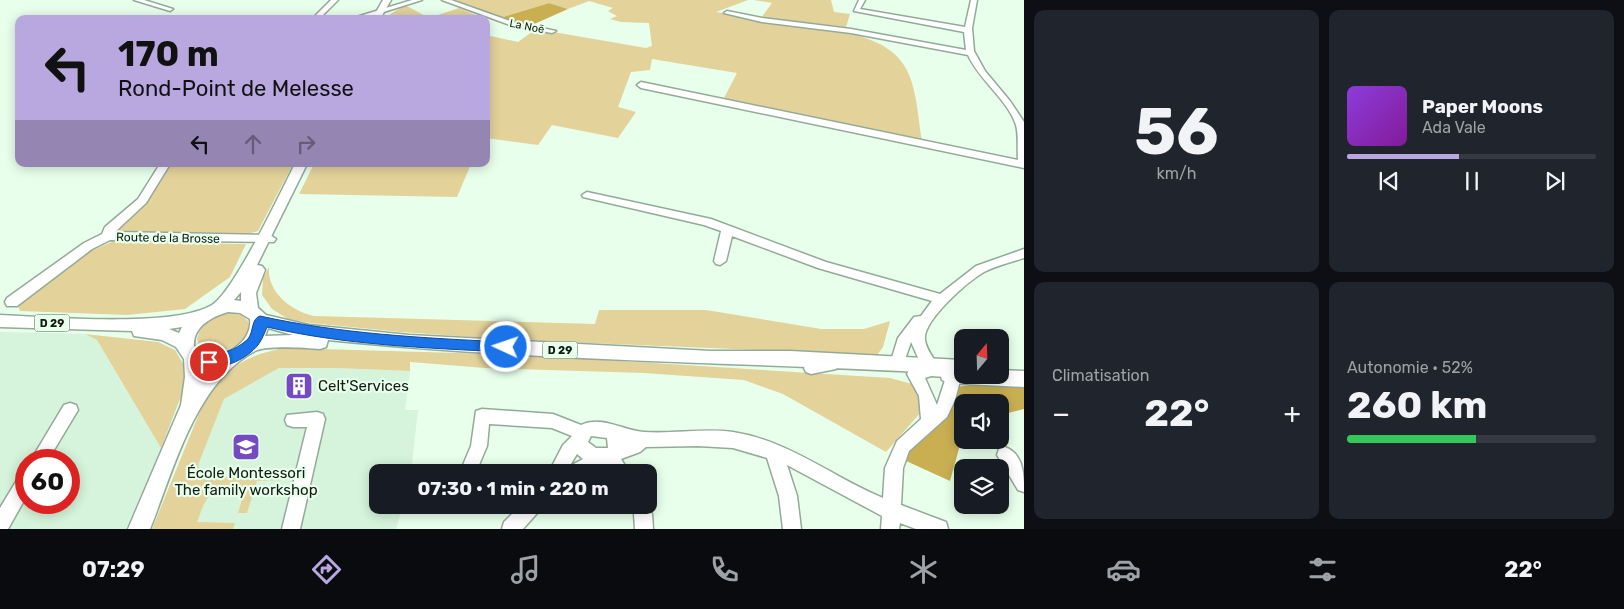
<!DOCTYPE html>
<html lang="fr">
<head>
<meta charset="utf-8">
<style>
	body { margin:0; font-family:Rubik,sans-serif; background:#20242c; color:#f1f3f6; height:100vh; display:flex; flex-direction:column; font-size:19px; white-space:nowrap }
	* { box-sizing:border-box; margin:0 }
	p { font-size:16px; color:#9ea1a6 }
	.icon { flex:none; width:28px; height:28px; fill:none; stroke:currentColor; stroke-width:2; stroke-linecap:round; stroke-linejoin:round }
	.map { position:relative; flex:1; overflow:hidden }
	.panel { display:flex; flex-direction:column; gap:10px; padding:10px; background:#0d0f14; width:600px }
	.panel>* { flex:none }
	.guide { position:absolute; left:15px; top:15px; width:475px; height:152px; border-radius:10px; box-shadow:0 2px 12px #0003; background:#b9a7e0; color:#111; overflow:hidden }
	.needle { width:32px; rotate:19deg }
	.buttons { position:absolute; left:954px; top:329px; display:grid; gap:10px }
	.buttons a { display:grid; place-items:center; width:55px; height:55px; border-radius:10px; background:#171b24; box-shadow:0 2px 12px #0003; font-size:25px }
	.speed { position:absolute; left:15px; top:449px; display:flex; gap:10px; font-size:25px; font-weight:700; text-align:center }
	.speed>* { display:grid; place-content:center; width:65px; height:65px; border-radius:50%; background:#171b24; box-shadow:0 2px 12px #0003; line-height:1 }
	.speed .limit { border:8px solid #d22; background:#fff; color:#111 }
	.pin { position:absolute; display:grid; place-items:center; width:42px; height:42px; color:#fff; margin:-21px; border:2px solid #fff; border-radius:50%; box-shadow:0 1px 5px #0007 }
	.me { position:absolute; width:55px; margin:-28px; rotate:273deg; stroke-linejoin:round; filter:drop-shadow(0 0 4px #0008) }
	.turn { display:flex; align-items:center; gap:18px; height:105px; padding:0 20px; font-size:22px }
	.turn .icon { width:65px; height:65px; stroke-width:2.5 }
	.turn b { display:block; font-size:35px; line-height:42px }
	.lanes { display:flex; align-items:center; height:48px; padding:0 20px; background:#0003; justify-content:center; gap:25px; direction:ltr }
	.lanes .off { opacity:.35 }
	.big { font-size:38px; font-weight:700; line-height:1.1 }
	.panel .widget { flex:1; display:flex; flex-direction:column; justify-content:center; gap:8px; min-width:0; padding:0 18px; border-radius:10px; background:#20242c }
	.panel .dial { align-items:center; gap:0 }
	.dial b { font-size:65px; line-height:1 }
	.song { display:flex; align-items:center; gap:15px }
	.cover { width:60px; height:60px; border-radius:8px; background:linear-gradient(135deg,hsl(270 70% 55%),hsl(290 70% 35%)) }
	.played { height:5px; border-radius:2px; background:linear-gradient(90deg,#b9a7e0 45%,#363941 45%) }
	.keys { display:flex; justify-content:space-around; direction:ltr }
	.heat { display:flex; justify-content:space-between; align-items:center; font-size:28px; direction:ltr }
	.charge { height:8px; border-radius:4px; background:linear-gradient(90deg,#34c759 52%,#363941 0) }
	.panel .tiles { flex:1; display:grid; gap:10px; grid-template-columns:repeat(2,1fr) }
	.trip { position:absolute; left:369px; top:464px; width:288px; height:50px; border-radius:10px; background:#171b24; box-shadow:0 2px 12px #0003; font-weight:700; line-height:50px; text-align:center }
	.tabs { display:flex; height:80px; justify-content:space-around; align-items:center; background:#090b0e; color:#9ea1a6 }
	.tabs .icon { width:35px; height:35px }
	.tabs .current { color:#b9a7e0 }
	.tabs b { font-size:22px; color:#f1f3f6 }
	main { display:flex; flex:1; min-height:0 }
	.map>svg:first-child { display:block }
</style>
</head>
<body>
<main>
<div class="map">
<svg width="1024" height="529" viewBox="0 0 1024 529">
	<rect width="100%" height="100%" fill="#e7ffeb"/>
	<!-- built -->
	<g fill="#d5f4db" fill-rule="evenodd">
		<path d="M0,332L85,334L97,340L161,448L126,529H0ZM26,460H69V502H26Z"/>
		<polygon points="279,368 336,368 410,371 405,410 418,410 411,472 378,472 378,505 403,505 396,529 154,529 203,451 224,399"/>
	</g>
	<!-- green -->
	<g fill="#e3d29a">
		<path d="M449,0H748L716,12L850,33C917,51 913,82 922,141L723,100L737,73L652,59L650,70L631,72L618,107L636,112L618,138L552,125L538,145L486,138V35L518,42L536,29L646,48L652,46L649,23L621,22L610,19L617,16L608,11L613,8L589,1L568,9L549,3L500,18Z"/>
		<polygon points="754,0 831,0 834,12 850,14 846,27 761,18 772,3"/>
		<polygon points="405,5 429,18 459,8 480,17 383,19"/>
		<polygon points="170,164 293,164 258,231 251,233 121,232 119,229 124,221 152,195"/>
		<polygon points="314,164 471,164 457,197 299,194"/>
		<polygon points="112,242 246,244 230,277 185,309 127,315 20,311 18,306 23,301 90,251"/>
		<path d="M269,267C267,293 292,311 314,316L595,324L599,310H706L821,329H864L890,321L883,347L877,355L517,340L400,332L311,323L288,319L272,309L262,295L263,278Z"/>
		<path d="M230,313L241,315L248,321C254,345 216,359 200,347L197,339C200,323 215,316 230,313Z"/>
		<polygon points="85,334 158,342 175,350 185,367 185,386 161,448 97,340"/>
		<path d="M286,348L526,355L890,378L912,384L920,392L921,412L886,452L783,394L744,380L644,373L485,368L410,362V371L336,368H279L224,399L198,465L202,472L215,477L289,475L287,480L257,481L247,513H238L245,490C210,491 209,489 197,522L235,523L233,529H152L205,399C227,367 248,354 286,348Z"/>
	</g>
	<!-- forest -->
	<g fill="#caaf52">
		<polygon points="549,3 568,9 532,25 500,18"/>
		<polygon points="983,383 1024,384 1024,409 1000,415 1000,402 962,402 962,440 966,440 960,445 950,481 904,460 906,452 957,387"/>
	</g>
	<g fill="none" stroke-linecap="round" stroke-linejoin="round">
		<defs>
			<g id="minor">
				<polygon points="134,0 144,0 173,9 170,11"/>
				<polygon points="331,0 338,0 319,19 312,19"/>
				<polygon points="412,0 422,0 361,19 350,19"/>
				<polygon points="442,0 451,0 513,22 556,31 552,33 510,25"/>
				<path d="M859,0H865L860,9L965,27L971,0H977L972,28L974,51L985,71L1010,101L1024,122V168L641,88L637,85L641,82L1018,160C1017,148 1019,136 1016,125C1008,100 979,80 968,55L851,33L762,22L724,13L727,11L762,18L851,29L966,50L964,32L854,11Z"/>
				<polygon points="160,164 170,164 146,203 115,232 270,235 276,239 274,242 110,240 92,249 17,306 7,306 5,302 7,298 84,243 102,234 105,227 138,199"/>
				<path d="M587,192L711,219L826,262L940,294L976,266L1024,249V258C1011,262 996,266 984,272C968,281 922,321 925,340C926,349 933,357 937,364L962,365V375H967L961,377L955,400L947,417L909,451L903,468L901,505L946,522L948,529H916L900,523L899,529H881L882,516L787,465L797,496L801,529H783L779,496L767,458L733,448L698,446L646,447L640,452L621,459L629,472H611L604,464L591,472H568L570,466L583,459L577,454L566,472H549L563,445L572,436L552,428L489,424L487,446L476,472H460L471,446L476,411L482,409L553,414L581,425C602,415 624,431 644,432C674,434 703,428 733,432C790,441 832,477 883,498L885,468L897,441L921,419L919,396L907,374L909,370L916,367L920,362L911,342L902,368L897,370L892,368L890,364L898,338L914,317L921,316L932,301L818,268L732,236L726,261L720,265L716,264L714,261L721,231L704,225L583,197L582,195ZM931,376L946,377L937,405L925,378ZM591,436L607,438L608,448H596L588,442Z"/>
				<polygon points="831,359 836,361 838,365 836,369 811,374 806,372 804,368 806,364"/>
				<polygon points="70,403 76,405 78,410 48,460 31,460 64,405"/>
				<polygon points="317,412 323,414 325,419 300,529 282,529 307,427 293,427 287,425 285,420 287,415"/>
				<path d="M1005,447C1024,454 1024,476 1024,492L1018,490L997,455L999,449Z"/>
				<polygon points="26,473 26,497 8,529 0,529 0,508 20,475"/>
				<polygon points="648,503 652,514 653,529 635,529 634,514 630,505 648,505"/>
				<polygon points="521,505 542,505 539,511 523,529 502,529 504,522"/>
			</g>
			<g id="major">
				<polygon points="383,0 391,0 380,19 372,19"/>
				<path d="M295,164H307L257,265L262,266L265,270L256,293L258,308L266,315L309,325L409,335L711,351H790L962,360V375H1000V370L1024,371V387L948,383L942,380L940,373C736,362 531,361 328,340L326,347L320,349C306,348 267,345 255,351C195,383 174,470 150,529H128L181,405L185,377L184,359L176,347L162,340L134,336L132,331L0,327V315C47,317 174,328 212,305C235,290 280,193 295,164ZM241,292V301L234,300ZM228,312L240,313L250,319C253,347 213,366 194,346C193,327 211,317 228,312ZM182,327L179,333L169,329ZM268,328L293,335L265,336ZM202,368L208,369L203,375Z"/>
			</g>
		</defs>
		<!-- minor casing -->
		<use href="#minor" stroke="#93aa98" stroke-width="3"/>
		<!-- major casing -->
		<use href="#major" stroke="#93aa98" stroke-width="3"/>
		<!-- minor -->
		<use href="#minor" fill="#fff" fill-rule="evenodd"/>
		<!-- major -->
		<use href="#major" fill="#fff" fill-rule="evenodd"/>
	</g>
	<!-- route -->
	<path fill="#1a73e8" stroke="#114b97" d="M260,316C341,334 423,338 506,342L512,347L506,352C425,348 345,345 267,327C265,332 263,337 260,342C251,357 222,372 204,366L202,362L204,358C221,353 234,352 248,339C254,331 251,319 260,316Z"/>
	<!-- icons -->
	<defs>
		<symbol id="building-square" viewBox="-11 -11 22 22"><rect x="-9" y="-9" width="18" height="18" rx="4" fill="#754bc4" stroke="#e7ffeb"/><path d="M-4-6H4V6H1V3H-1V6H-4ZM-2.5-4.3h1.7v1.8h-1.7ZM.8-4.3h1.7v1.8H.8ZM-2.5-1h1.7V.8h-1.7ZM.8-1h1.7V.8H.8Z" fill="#fff"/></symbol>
		<symbol id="school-square" viewBox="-11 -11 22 22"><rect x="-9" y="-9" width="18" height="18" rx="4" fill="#754bc4" stroke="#e7ffeb"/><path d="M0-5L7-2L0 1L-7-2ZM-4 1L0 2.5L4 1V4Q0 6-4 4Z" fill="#fff"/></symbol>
	</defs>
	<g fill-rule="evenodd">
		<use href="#building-square" x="283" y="370" width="32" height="32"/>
		<use href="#school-square" x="230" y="431" width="32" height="32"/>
	</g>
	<g text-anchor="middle" stroke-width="4.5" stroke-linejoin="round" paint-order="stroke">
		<!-- far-street labels -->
		<g font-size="11" fill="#131b14" stroke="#e7ffeb">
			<text transform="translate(527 26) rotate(11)" y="4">La Noë</text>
		</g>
		<!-- shield labels -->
		<g fill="#e7ffeb" stroke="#535f54" stroke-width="1">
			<rect x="34.5" y="314.5" width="35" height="17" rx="4"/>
			<rect x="542.5" y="341.5" width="35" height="17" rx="4"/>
		</g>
		<g font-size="11" font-weight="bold" fill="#131b14">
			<text x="52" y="327">D 29</text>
			<text x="560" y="354">D 29</text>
		</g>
		<!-- street labels -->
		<g font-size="12" fill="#131b14" stroke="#e7ffeb">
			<text transform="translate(168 238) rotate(1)" y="4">Route de la Brosse</text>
		</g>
		<!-- near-poi labels -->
		<g font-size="15" fill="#131b14" stroke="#e7ffeb" text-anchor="start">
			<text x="318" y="391">Celt'Services</text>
			<text x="246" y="478" text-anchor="middle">École Montessori<tspan x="246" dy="17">The family workshop</tspan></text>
		</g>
	</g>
</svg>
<div class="buttons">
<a><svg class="needle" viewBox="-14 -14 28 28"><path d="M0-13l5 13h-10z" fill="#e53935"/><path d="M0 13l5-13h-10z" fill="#9ea1a6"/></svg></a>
<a><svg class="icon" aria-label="sound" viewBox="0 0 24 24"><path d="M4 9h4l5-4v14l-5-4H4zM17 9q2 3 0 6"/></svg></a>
<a><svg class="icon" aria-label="layers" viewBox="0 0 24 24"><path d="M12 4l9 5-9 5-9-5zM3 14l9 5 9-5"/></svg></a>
</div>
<div class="speed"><div class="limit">60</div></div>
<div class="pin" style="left:209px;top:362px;background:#d93025"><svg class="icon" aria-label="arrive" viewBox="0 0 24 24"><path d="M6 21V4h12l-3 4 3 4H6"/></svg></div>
<svg class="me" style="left:506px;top:347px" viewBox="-20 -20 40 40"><circle r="17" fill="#1a73e8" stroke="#fff" stroke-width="3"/><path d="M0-11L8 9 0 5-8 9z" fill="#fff"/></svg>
<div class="trip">07:30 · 1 min · 220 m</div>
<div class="guide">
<div class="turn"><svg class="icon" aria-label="left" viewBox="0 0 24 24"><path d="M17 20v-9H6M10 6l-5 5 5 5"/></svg><div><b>170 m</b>Rond-Point de Melesse</div></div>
<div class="lanes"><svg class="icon" aria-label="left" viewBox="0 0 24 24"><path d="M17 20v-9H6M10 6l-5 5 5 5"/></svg><svg class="icon off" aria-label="ahead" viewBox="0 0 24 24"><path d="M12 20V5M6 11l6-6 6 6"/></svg><svg class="icon off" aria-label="right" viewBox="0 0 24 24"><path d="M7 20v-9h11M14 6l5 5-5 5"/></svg></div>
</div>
</div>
<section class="panel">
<div class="tiles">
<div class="widget dial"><b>56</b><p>km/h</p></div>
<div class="widget">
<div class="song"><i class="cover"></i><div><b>Paper Moons</b><p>Ada Vale</p></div></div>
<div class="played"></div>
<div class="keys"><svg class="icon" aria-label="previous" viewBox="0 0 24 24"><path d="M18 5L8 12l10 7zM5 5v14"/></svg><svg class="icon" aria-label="pause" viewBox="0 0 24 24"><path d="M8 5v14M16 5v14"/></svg><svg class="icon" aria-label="next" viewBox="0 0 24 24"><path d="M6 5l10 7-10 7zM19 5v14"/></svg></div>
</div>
<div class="widget"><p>Climatisation</p>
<div class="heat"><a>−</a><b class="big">22°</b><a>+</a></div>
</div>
<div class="widget"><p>Autonomie · 52%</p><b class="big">260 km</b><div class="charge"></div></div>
</div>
</section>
</main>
<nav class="tabs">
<b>07:29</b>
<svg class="icon current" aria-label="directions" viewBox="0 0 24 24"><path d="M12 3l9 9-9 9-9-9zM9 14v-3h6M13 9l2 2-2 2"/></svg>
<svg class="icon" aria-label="music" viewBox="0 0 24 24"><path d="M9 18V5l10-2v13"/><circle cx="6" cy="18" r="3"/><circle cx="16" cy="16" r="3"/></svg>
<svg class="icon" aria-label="phone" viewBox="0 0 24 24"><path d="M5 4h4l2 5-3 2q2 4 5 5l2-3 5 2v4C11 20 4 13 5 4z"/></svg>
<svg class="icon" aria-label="climate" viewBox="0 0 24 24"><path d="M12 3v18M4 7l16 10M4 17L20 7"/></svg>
<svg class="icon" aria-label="car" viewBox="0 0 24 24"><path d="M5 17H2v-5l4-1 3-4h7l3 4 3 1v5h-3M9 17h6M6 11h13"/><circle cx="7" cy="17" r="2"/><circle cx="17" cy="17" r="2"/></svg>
<svg class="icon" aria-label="filters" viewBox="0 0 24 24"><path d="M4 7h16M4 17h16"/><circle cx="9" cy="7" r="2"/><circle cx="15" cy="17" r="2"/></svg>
<b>22°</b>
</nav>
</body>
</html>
